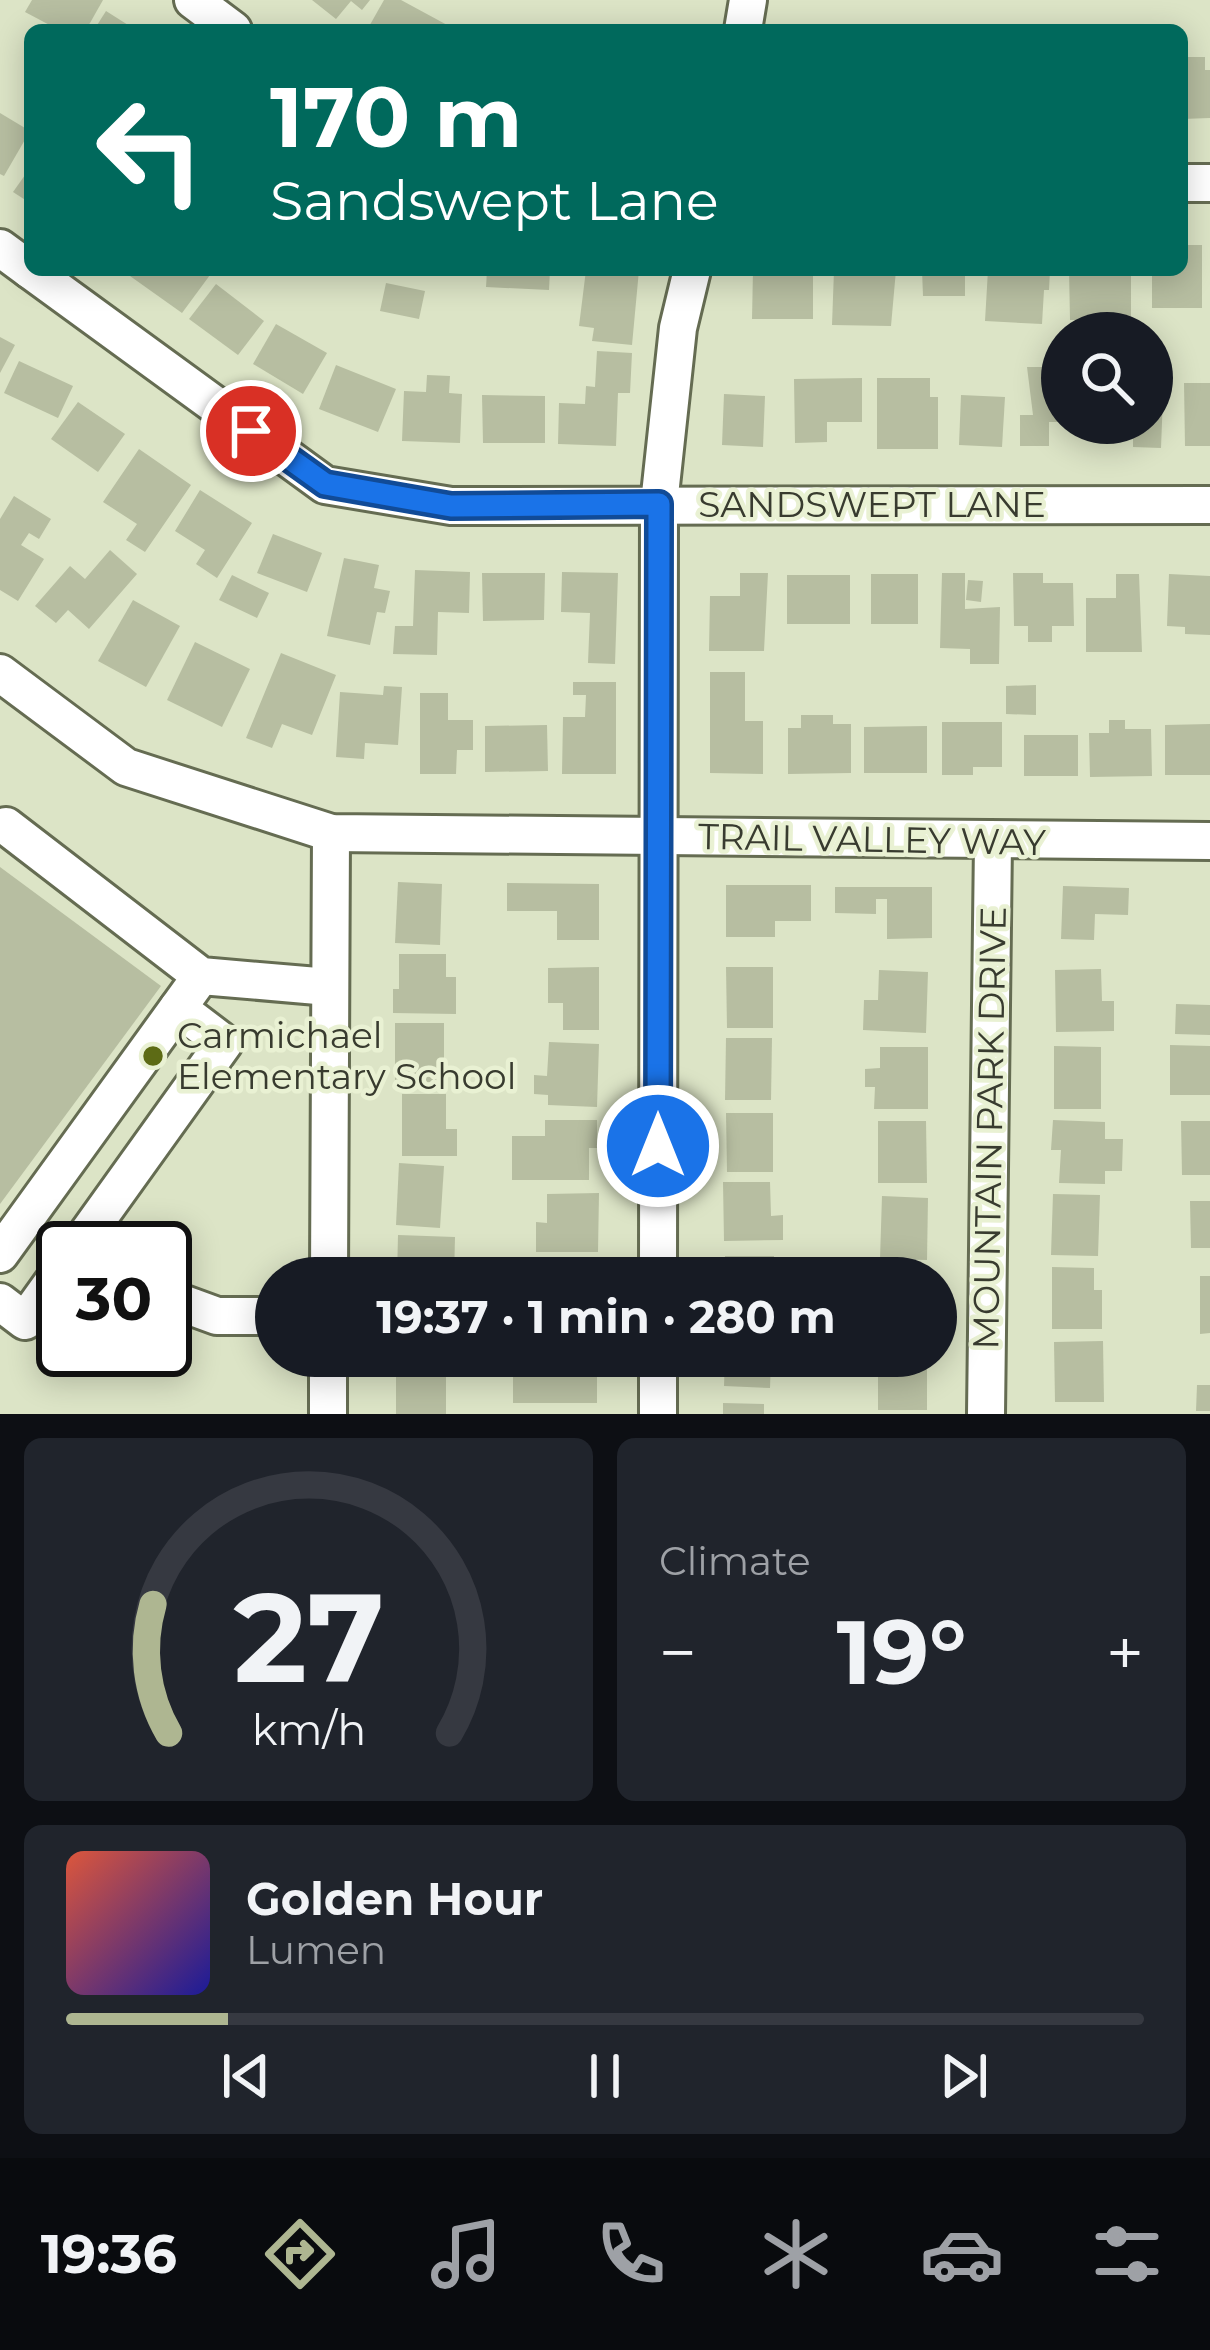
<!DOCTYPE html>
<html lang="en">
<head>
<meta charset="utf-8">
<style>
	body { margin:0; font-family:Montserrat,sans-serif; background:#20242c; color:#f1f3f6; height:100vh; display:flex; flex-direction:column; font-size:45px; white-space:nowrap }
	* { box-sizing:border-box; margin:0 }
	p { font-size:39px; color:#9ea1a6 }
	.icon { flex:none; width:66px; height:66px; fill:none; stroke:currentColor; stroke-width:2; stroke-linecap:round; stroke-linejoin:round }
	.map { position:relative; height:1414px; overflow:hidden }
	.panel { display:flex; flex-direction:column; gap:24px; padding:24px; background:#0d0f14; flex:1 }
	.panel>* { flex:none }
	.hud { position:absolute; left:24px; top:24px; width:1164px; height:252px; border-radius:18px; box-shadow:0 6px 30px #0003; background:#00695c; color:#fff; overflow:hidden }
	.controls { position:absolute; left:1041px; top:312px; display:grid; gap:24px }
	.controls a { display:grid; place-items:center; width:132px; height:132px; border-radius:50%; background:#171b24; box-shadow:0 6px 30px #0003; font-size:60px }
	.speed { position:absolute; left:36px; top:1221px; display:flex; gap:24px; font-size:60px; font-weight:700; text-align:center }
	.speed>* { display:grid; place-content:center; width:156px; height:156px; border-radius:50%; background:#171b24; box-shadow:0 6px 30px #0003; line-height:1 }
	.speed .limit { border:6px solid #111; border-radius:18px; background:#fff; color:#111 }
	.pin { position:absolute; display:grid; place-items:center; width:102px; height:102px; color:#fff; margin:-51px; border:6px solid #fff; border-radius:50%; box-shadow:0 3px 12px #0007 }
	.me { position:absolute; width:132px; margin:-66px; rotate:0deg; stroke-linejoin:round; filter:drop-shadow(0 0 9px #0008) }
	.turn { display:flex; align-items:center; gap:42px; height:252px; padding:0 48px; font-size:54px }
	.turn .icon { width:156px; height:156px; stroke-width:2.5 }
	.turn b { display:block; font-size:84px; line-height:102px }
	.big { font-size:90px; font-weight:700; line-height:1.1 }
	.panel .tile { flex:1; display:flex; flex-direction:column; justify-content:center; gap:18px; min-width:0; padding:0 42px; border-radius:18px; background:#20242c }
	.panel .dial { align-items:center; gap:0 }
	.dial svg { height:312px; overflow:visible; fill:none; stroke:#363941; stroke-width:7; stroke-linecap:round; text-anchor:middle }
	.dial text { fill:#f1f3f6; stroke:none }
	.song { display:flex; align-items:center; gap:36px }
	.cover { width:144px; height:144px; border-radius:18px; background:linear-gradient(135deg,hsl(10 70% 55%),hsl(240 70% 35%)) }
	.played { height:12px; border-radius:6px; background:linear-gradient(90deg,#aeb691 15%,#363941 15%) }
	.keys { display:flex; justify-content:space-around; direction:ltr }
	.heat { display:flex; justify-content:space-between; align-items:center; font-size:66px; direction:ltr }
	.panel .tiles { flex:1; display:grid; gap:24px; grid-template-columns:1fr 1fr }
	.tile:last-child { grid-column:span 2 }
	.trip { position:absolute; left:255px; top:1257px; width:702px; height:120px; border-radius:60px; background:#171b24; box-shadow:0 6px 30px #0003; font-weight:700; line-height:120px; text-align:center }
	.tab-bar { display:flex; height:192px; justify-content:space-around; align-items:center; background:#090b0e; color:#9ea1a6 }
	.tab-bar .icon { width:84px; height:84px }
	.tab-bar .active { color:#aeb691 }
	.tab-bar b { font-size:54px; color:#f1f3f6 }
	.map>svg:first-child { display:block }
</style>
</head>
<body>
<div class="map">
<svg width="1210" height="1414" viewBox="0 0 1210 1414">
	<rect width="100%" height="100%" fill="#dce4c6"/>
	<!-- building -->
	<g fill="#b7bea1">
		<polygon points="32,0 103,0 86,30 59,30 25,12"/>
		<polygon points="312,0 370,0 362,10 351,1 336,19"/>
		<polygon points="384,0 401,0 449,26 447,30 367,30"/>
		<polygon points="106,11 136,30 94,30"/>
		<polygon points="1182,57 1205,57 1205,70 1210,70 1210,118 1182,119"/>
		<polygon points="0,113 30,131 4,176 0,174"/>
		<polygon points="30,168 30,203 13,192"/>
		<polygon points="1182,245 1202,245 1202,308 1152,308 1152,270 1182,270"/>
		<polygon points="135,270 203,270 210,275 182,313 130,276"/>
		<polygon points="487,270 550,270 549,290 486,287"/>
		<polygon points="586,270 639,270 632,345 592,341 594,328 579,326"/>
		<polygon points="753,270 813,275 813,319 752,319"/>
		<polygon points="834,270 896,270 891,326 832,325"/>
		<polygon points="922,270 965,270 965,296 923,296"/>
		<polygon points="988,270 1050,270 1049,290 1044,290 1042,324 985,321"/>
		<polygon points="1069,270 1099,270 1099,276 1131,276 1131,320 1070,320"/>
		<polygon points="386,283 425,291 419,319 380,311"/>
		<polygon points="216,284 264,321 238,355 189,319"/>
		<polygon points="276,324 327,353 303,394 253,364"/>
		<polygon points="0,337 15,345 0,373"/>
		<polygon points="597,351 632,353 630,393 618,393 616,446 558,444 559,403 585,404 586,386 595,387"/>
		<polygon points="19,361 73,386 58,418 4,393"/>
		<polygon points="336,365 396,389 378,432 319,409"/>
		<polygon points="1027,367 1062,367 1062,422 1049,422 1049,446 1020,446 1020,415 1033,415"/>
		<polygon points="1152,370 1164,371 1161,448 1133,447 1133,423 1152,423"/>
		<polygon points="427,375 450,376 449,393 462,394 460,443 402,441 404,391 426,392"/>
		<polygon points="862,378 862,422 827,422 827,442 795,443 794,379"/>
		<polygon points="877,378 930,378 930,397 938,397 938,449 877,449"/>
		<polygon points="1184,383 1210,383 1210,446 1185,446"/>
		<polygon points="724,394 765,396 763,447 722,445"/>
		<polygon points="482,395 545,396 545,443 483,443"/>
		<polygon points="961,395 1005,397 1002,447 959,445"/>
		<polygon points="78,402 125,434 98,472 51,439"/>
		<polygon points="139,449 191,485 145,552 126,540 137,524 103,502"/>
		<polygon points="200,490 252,523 217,578 196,564 205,550 175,531"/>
		<polygon points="14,496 51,519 39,539 29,533 21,545 44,559 18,601 0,590 0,519"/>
		<polygon points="273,534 322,553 307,592 257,573"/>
		<polygon points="110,550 137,574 89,629 68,610 56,623 35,606 70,566 85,579"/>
		<polygon points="344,558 379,565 374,588 390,591 385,613 377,612 370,645 327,636"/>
		<polygon points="415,570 470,572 469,613 438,612 437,655 393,654 395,626 413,626"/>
		<polygon points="562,572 618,573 615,664 588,663 590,613 561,612"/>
		<polygon points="482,573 545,573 544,620 483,621"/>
		<polygon points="740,573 768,573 764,651 709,651 710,596 740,596"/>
		<polygon points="942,573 965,573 965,609 1000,607 999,664 970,664 970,649 940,648"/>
		<polygon points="1013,573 1043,573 1043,583 1073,583 1074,626 1052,626 1052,642 1028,642 1028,626 1014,626"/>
		<rect x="871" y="574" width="47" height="50"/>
		<polygon points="1116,574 1139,574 1142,652 1086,652 1086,598 1116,598"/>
		<polygon points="1169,574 1210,576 1210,635 1185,634 1185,627 1167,626"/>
		<polygon points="232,575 269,593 257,618 219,600"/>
		<rect x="787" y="575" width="63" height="49"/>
		<polygon points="968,580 983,581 981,602 966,600"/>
		<polygon points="133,600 180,626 146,687 98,661"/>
		<polygon points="195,642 250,669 222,727 167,700"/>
		<polygon points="281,653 336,675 312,735 282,724 272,748 246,738"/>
		<polygon points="710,672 745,672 745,721 763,721 763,774 710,773"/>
		<polygon points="573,682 616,682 616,774 562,774 563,717 585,717 586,695 573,695"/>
		<polygon points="1036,685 1036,715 1006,714 1006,686"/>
		<polygon points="384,686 402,687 398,745 365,743 364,759 336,757 340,692 383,695"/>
		<polygon points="420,693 448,693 448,720 473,720 473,750 457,750 456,774 420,774"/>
		<polygon points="801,715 833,715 833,724 851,724 851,773 788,774 788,728 801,728"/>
		<polygon points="1109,720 1125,720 1125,729 1151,729 1152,776 1090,777 1089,733 1109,733"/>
		<polygon points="942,722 1002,722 1002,767 973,767 973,775 942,775"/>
		<polygon points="1210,724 1210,775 1165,775 1165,725"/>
		<polygon points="547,725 548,771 485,772 485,726"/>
		<polygon points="927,726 927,773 864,773 864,727"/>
		<rect x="1024" y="735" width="54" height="41"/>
		<polygon points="0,867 161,986 0,1204"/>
		<polygon points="398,882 442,884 440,945 395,943"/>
		<polygon points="507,883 599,884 599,940 557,940 557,911 507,911"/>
		<polygon points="726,885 811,885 811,921 775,921 775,937 726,937"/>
		<polygon points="1063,886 1129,888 1128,915 1095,914 1094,940 1061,939"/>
		<polygon points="835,887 932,887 932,938 887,939 887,899 876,899 876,914 835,913"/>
		<polygon points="399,954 446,954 446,977 456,977 456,1014 393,1013 393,989 399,989"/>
		<polygon points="599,967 599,1030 563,1030 563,1003 548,1003 548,968"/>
		<polygon points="726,967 773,967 773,1028 727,1028"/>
		<polygon points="1101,969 1102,1001 1114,1001 1114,1031 1056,1032 1055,970"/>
		<polygon points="879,970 928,972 926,1033 863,1030 864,1000 878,1000"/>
		<polygon points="1176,1004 1210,1005 1210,1035 1175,1034"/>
		<rect x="395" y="1023" width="49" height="62"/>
		<polygon points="726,1038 772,1038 771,1100 725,1100"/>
		<polygon points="549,1042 599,1044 597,1107 548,1105 548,1095 534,1094 534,1075 547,1076"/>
		<polygon points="1170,1045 1210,1046 1210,1095 1170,1095"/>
		<polygon points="1054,1046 1101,1047 1101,1109 1054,1109"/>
		<polygon points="880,1047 928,1047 928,1109 874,1109 875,1087 865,1087 865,1069 880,1068"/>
		<polygon points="402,1094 446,1094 446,1129 457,1129 457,1156 402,1156"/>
		<polygon points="726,1113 773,1113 773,1172 727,1172"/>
		<polygon points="545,1120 597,1120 597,1148 589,1148 589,1180 512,1180 512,1136 545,1136"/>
		<polygon points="1053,1120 1105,1122 1105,1139 1123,1139 1122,1171 1105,1171 1105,1184 1059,1183 1061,1150 1051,1150"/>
		<polygon points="878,1121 926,1121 927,1183 878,1183"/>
		<polygon points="1181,1121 1210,1121 1210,1175 1182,1175"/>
		<polygon points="399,1163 444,1166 440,1228 396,1225"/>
		<polygon points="723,1182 770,1182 771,1216 783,1215 783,1240 724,1241"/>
		<polygon points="599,1193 598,1252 536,1252 536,1222 547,1223 547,1194"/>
		<polygon points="1053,1194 1100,1195 1098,1256 1051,1255"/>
		<polygon points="882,1196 928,1198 927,1260 880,1259"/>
		<polygon points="1190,1201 1210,1201 1210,1248 1191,1248"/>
		<polygon points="398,1235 455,1237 454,1278 397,1278"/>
		<rect x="725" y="1256" width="49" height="22"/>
		<polygon points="550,1267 596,1267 596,1278 549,1278"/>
		<polygon points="1052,1267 1094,1268 1094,1290 1102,1290 1102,1329 1052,1329"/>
		<polygon points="877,1270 927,1272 927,1278 877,1278"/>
		<polygon points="1200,1276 1210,1276 1210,1333 1200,1334"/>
		<polygon points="1103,1341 1104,1402 1055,1402 1054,1342"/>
		<rect x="397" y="1356" width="51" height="13"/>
		<polygon points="547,1356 597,1356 597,1403 513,1403 513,1368 547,1368"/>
		<polygon points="725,1356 771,1356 770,1388 724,1386"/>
		<rect x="878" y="1356" width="49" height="54"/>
		<polygon points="396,1375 446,1376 446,1414 396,1414"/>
		<polygon points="1197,1385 1210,1385 1210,1411 1196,1411"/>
		<polygon points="723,1403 764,1404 764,1414 723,1414"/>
	</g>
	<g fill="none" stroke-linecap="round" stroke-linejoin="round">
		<defs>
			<g id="minor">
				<polyline points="193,0 233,30"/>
				<polyline points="743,30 748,0"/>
				<polyline points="1182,183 1210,183"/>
				<polyline points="0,248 30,270"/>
				<polyline points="30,270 325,485 451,506 1210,505"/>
				<polyline points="0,673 126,767 331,833 1210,841"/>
				<polyline points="6,826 201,976 329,987"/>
				<polyline points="77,1248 224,1043 178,1008"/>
				<polyline points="0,1254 201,976"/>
				<polyline points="329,1278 331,833"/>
				<polyline points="658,1278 659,504 678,328 692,270"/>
				<polyline points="165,1297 217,1316 276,1316"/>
				<polyline points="0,1302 25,1321 63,1268"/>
				<polyline points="658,1356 658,1414"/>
				<polyline points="328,1414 328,1356"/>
				<polyline points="986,1414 993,842"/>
			</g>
		</defs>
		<!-- minor casing -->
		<use href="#minor" stroke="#656c52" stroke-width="42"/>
		<!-- minor -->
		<use href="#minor" stroke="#fff" stroke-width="36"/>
	</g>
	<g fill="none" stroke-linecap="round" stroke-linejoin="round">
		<defs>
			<polyline id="route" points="251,431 325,484 451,506 659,504 658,1146"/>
		</defs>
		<!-- route casing -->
		<use href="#route" stroke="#114b97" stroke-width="30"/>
		<!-- route -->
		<use href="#route" stroke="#1a73e8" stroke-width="21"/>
	</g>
	<!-- markers -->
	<circle fill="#5d6b15" stroke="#e9f1d3" stroke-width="4.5" cx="153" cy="1056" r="12"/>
	<g text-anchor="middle" stroke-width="9" stroke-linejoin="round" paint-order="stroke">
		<!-- street labels -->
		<g font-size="36" fill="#383b2f" stroke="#e9f1d3">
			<text x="872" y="517">SANDSWEPT LANE</text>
			<text transform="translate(872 839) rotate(1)" y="13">TRAIL VALLEY WAY</text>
			<text transform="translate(989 1128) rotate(-89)" y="13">MOUNTAIN PARK DRIVE</text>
		</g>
		<!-- poi labels -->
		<g font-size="36" fill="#383b2f" stroke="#e9f1d3" text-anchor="start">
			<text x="177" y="1048">Carmichael<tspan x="177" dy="41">Elementary School</tspan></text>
		</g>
	</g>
</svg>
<div class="controls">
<a><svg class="icon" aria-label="search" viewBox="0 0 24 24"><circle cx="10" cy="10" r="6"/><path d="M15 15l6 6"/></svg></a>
</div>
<div class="speed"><div class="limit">30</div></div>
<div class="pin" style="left:251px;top:431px;background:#d93025"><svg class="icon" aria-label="arrive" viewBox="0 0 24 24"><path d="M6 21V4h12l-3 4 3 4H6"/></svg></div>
<svg class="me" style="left:658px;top:1146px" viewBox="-20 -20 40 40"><circle r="17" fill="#1a73e8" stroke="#fff" stroke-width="3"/><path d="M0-11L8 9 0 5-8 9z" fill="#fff"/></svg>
<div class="trip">19:37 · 1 min · 280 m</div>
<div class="hud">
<div class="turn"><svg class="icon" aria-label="left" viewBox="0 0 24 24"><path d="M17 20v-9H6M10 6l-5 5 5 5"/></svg><div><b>170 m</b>Sandswept Lane</div></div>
</div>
</div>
<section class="panel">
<div class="tiles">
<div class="tile dial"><svg viewBox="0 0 100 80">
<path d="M14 69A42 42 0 1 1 86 69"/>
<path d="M14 69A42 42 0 0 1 10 36" stroke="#aeb691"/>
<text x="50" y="56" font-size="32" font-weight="700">27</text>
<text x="50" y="72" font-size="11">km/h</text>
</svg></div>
<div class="tile"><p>Climate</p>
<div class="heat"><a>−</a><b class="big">19°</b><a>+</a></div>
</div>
<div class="tile">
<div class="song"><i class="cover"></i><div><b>Golden Hour</b><p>Lumen</p></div></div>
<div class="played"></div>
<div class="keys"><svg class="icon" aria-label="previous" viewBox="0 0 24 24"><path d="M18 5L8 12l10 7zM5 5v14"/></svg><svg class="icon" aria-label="pause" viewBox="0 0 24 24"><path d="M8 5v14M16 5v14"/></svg><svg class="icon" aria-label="next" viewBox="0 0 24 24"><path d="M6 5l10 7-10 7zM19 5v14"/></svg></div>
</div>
</div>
</section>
<nav class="tab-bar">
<b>19:36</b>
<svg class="icon active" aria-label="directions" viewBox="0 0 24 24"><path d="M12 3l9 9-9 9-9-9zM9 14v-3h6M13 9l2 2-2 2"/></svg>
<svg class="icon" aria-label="music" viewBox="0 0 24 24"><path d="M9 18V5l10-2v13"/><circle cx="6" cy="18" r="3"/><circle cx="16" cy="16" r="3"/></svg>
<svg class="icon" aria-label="phone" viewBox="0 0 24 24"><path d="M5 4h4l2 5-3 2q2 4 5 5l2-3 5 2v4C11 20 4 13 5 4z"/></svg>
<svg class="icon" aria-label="climate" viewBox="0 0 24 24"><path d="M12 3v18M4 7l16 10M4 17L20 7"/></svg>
<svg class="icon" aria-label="car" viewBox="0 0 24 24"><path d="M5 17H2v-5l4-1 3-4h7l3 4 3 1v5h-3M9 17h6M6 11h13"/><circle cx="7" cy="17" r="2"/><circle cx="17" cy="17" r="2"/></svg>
<svg class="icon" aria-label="filters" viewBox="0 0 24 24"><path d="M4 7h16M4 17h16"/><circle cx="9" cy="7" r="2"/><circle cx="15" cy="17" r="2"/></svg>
</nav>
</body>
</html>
